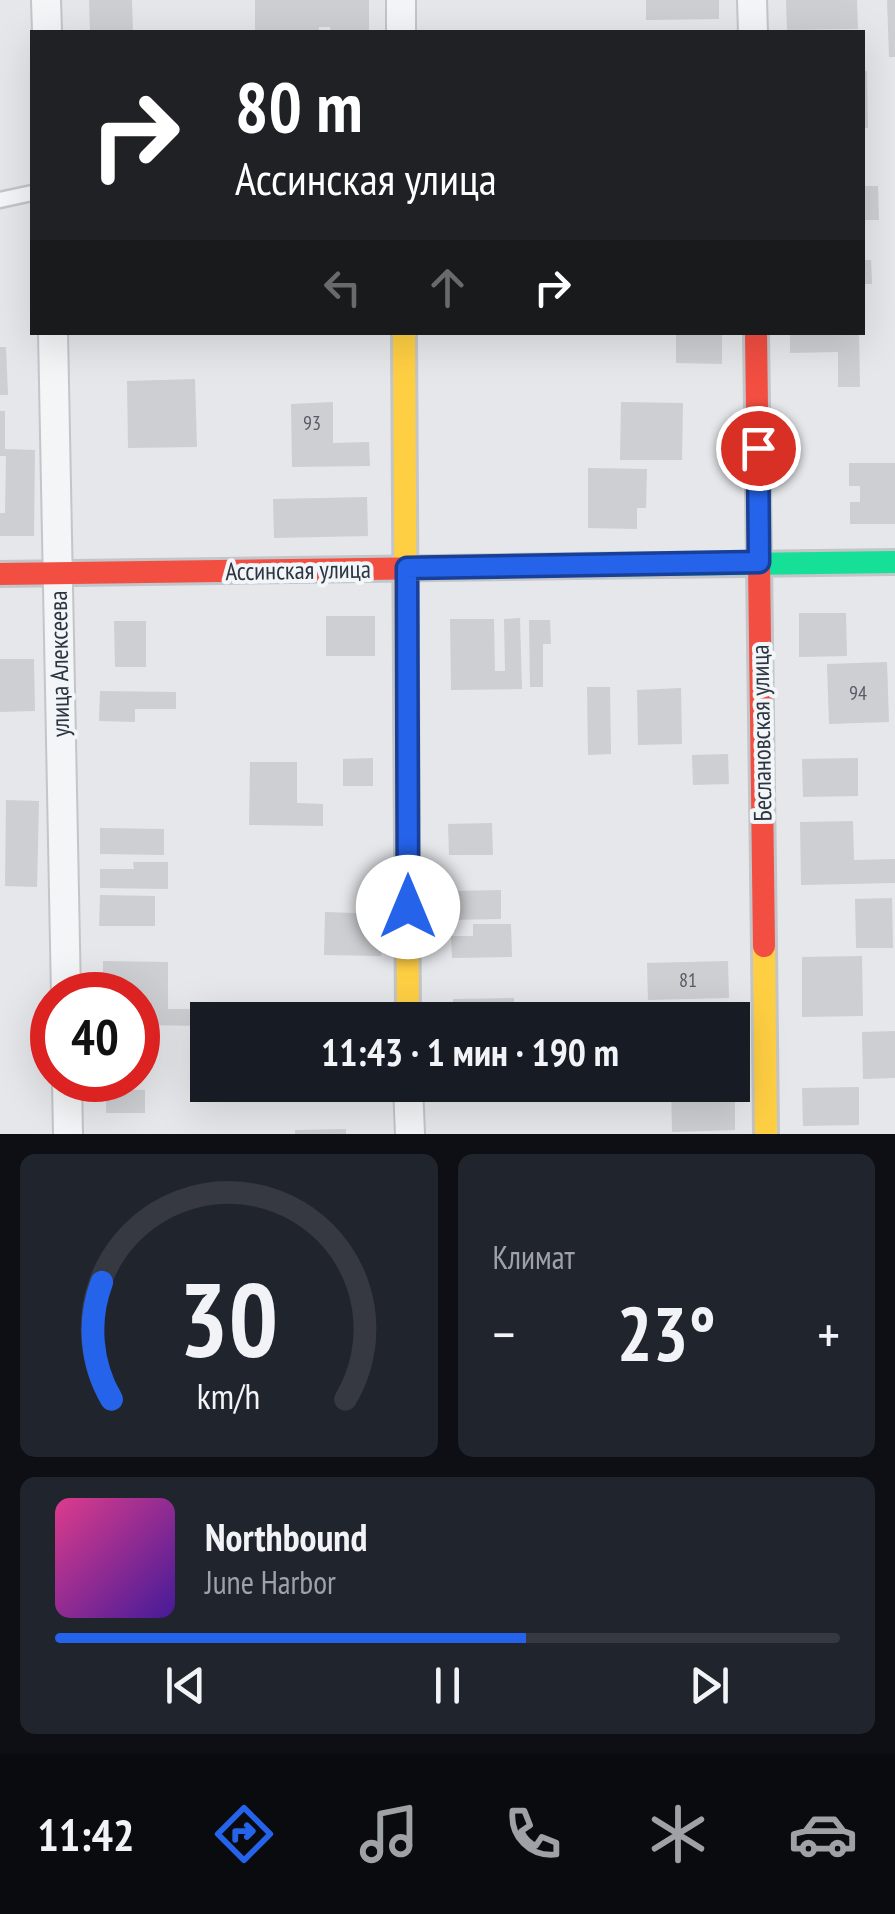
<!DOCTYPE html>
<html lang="ru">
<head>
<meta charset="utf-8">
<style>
	body { margin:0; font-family:"PT Sans Narrow",sans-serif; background:#20242c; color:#f1f3f6; height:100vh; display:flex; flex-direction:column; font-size:38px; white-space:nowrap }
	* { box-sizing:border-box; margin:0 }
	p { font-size:32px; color:#9ea1a6 }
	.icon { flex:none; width:55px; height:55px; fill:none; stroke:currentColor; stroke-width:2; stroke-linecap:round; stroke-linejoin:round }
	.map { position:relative; height:1134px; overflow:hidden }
	.panel { display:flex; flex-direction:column; gap:20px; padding:20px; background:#0d0f14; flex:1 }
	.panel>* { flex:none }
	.banner { position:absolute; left:30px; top:30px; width:835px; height:305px; border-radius:0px; box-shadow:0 10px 40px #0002; background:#202124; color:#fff; overflow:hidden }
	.speed { position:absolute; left:30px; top:972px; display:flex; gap:20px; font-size:50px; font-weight:700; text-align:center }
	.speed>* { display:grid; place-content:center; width:130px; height:130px; border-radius:50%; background:#171b24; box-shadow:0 10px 40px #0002; line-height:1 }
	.speed .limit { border:15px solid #d22; background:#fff; color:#111 }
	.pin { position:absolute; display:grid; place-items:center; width:85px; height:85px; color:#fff; margin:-42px; border:5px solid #fff; border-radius:50%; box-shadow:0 2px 10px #0007 }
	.me { position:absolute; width:110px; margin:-55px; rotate:0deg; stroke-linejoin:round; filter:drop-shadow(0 0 8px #0008) }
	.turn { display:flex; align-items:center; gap:35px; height:210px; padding:0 40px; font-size:45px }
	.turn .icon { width:130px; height:130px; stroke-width:2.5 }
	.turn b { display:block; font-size:70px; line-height:85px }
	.lanes { display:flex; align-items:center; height:95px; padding:0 40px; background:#0003; justify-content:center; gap:50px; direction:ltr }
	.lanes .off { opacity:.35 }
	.big { font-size:75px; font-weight:600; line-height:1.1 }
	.panel .widget { flex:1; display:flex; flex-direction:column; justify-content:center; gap:15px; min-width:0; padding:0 35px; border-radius:15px; background:#20242c }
	.panel .dial { align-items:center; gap:0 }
	.dial svg { height:260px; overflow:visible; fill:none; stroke:#363941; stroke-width:7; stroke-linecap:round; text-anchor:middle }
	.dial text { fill:#f1f3f6; stroke:none }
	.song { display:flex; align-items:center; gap:30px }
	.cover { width:120px; height:120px; border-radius:15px; background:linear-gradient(135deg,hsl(330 70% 55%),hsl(260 70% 35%)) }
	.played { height:10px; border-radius:5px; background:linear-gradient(90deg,#2563eb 60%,#363941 60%) }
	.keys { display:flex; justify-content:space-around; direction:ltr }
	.heat { display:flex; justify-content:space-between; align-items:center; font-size:55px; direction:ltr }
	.panel .tiles { flex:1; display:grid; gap:20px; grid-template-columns:1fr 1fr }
	.widget:last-child { grid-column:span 2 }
	.trip { position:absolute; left:190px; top:1002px; width:560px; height:100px; border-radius:0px; background:#171b24; box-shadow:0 10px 40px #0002; font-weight:600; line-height:100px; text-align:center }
	.tab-bar { display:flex; height:160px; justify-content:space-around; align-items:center; background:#090b0e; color:#9ea1a6 }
	.tab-bar .icon { width:70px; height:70px }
	.tab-bar .selected { color:#2563eb }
	.tab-bar b { font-size:45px; color:#f1f3f6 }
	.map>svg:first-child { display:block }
</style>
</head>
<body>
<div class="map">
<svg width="895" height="1134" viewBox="0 0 895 1134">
	<rect width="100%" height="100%" fill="#e5e7ea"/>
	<!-- building -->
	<g fill="#cdcfd2">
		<polygon points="89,0 132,0 133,32 90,32"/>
		<polygon points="255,0 369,0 369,32 331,32 330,27 319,27 319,32 255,32"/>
		<polygon points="646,0 719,0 719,19 646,20"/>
		<polygon points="786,0 857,0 858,29 787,30"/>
		<polygon points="887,0 895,0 895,57 889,57"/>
		<polygon points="862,71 867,71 868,128 862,128"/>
		<polygon points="862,186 878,186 879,220 862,220"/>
		<polygon points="862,260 871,260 872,284 862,284"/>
		<polygon points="790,332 859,332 860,387 838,387 838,352 790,353"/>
		<polygon points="676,333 722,334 722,364 676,363"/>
		<polygon points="0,347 6,347 8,395 0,395"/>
		<polygon points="195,379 197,447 128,448 127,381"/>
		<polygon points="333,402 333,443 369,442 370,466 292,467 291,404"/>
		<polygon points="621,402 683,403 682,460 620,460"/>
		<polygon points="0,411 5,411 5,449 35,450 34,536 0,536 0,513 5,513 6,456 0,456"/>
		<polygon points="849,463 895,463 895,524 850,524 850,502 860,502 860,486 849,486"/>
		<polygon points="588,468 647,469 646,508 637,508 637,529 588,528"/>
		<polygon points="367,497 368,536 274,538 273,499"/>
		<polygon points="799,613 846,613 847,656 799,657"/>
		<rect x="326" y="616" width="49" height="40"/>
		<polygon points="520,618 522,689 451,690 450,619 494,619 495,671 505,671 504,619"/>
		<polygon points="529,620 550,620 551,644 543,644 543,687 530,687"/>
		<polygon points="114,621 146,621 146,667 115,667"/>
		<polygon points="0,659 34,659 35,711 0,712"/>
		<polygon points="887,662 889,722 829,724 827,664"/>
		<polygon points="587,687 610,687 611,754 588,755"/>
		<polygon points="681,688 682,744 638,745 637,690"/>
		<polygon points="100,691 176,692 176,709 135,709 135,722 99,721"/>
		<polygon points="728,754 729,784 693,785 692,755"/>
		<polygon points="373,758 373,786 343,786 343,759"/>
		<polygon points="858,758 858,796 803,797 802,759"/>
		<polygon points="250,762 297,762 297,803 323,804 323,826 249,825"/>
		<polygon points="6,800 39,801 37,887 5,886"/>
		<polygon points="853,821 854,860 895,859 895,883 801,885 800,822"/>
		<polygon points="492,823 493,855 449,855 448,824"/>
		<polygon points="100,828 164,829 164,855 100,854"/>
		<polygon points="133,862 168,862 168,889 100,888 100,869 134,869"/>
		<polygon points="501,890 501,919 451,920 450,891"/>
		<polygon points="100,895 155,896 155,926 99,926"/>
		<polygon points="892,898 893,948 856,948 855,899"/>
		<polygon points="325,912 383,914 381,956 324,955"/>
		<polygon points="473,924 511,924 512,957 452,958 451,936 473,936"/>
		<polygon points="862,956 863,1016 802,1017 802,957"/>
		<polygon points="103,961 168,962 168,1009 206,1009 205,1026 141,1025 141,993 103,993"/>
		<polygon points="728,961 729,998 648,1000 647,963"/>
		<polygon points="514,998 515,1018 453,1019 453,999"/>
		<polygon points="895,1031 895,1078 863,1079 862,1032"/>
		<polygon points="456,1085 496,1085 496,1090 456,1091"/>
		<polygon points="735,1087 735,1130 672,1132 671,1089"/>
		<polygon points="859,1087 859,1125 803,1126 802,1088"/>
		<polygon points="106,1089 145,1090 145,1113 106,1113"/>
		<polygon points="346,1129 346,1134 295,1134 295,1130"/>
	</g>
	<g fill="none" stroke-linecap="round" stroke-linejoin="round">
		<defs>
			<polyline id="lane" points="0,200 32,193"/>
			<g id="street">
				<polyline points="46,0 47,32"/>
				<polyline points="401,0 401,32"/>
				<polyline points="752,0 753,32"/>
				<polyline points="53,332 66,995"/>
				<polyline points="67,1080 68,1134"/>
				<polyline points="408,1085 410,1134"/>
			</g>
			<polyline id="fast" points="573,566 895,562"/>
			<g id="slow">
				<polyline points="404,332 408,1020"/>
				<polyline points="764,946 766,1134"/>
			</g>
			<g id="jam">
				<polyline points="756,332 764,946"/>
				<polyline points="0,574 573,566"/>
			</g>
		</defs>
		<!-- lane casing -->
		<use href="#lane" stroke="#c3c5c8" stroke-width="19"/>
		<!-- street casing -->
		<use href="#street" stroke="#c3c5c8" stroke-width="32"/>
		<!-- fast casing -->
		<use href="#fast" stroke="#c3c5c8" stroke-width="28"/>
		<!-- slow casing -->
		<use href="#slow" stroke="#c3c5c8" stroke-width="28"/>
		<!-- jam casing -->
		<use href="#jam" stroke="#c3c5c8" stroke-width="28"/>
		<!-- lane -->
		<use href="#lane" stroke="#f4f5f6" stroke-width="14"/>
		<!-- street -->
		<use href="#street" stroke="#f4f5f6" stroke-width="28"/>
		<!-- fast -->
		<use href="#fast" stroke="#16e098" stroke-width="22"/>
		<!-- slow -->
		<use href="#slow" stroke="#ffcf43" stroke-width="22"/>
		<!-- jam -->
		<use href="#jam" stroke="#f24e42" stroke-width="22"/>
	</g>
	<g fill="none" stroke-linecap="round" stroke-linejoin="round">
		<defs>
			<polyline id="route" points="408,907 407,568 759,562 758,448"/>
		</defs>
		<!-- route casing -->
		<use href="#route" stroke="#184099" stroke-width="25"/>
		<!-- route -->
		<use href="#route" stroke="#2563eb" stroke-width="18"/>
	</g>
	<g text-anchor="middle" stroke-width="8" stroke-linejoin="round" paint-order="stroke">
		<!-- number labels -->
		<g font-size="20" fill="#565c67">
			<text x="312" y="430">93</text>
			<text x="858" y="700">94</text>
			<text x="688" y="987">81</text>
		</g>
		<!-- street labels -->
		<g font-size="25" fill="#2d3542" stroke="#f3f6f8">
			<text transform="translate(298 570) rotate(-1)" y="9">Ассинская улица</text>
			<text transform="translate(59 664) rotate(-91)" y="9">улица Алексеева</text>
			<text transform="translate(761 733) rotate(-91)" y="9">Беслановская улица</text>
		</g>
	</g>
</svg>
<div class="speed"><div class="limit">40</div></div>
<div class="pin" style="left:758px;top:448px;background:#d93025"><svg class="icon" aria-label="arrive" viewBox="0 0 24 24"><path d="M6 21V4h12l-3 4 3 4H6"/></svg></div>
<svg class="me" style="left:408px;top:907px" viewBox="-20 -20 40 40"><circle r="19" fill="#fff"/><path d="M0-13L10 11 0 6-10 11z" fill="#2563eb"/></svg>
<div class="trip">11:43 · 1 мин · 190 m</div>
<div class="banner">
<div class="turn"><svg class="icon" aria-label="right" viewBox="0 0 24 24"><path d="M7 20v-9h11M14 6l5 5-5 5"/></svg><div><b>80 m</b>Ассинская улица</div></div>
<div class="lanes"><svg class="icon off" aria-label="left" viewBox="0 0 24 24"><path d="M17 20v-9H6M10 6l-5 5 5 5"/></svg><svg class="icon off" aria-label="ahead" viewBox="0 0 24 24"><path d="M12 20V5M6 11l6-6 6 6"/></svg><svg class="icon" aria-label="right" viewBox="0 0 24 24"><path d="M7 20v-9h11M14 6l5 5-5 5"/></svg></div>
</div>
</div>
<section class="panel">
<div class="tiles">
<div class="widget dial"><svg viewBox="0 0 100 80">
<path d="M14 69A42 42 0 1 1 86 69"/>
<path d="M14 69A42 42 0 0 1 11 33" stroke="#2563eb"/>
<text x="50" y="56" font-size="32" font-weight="700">30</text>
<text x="50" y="72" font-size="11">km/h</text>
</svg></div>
<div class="widget"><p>Климат</p>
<div class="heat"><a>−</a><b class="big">23°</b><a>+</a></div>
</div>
<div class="widget">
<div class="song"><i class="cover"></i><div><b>Northbound</b><p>June Harbor</p></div></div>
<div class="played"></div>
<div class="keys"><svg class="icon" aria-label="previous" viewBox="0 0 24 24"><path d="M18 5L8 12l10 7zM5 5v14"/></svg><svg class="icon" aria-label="pause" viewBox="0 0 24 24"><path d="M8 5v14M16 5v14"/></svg><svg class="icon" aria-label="next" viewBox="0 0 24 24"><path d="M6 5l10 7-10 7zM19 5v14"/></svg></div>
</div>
</div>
</section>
<nav class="tab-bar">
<b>11:42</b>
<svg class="icon selected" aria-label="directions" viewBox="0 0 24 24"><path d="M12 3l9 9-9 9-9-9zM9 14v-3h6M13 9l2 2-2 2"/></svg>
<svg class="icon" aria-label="music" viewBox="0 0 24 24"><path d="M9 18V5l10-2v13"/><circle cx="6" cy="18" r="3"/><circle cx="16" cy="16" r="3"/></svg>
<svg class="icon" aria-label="phone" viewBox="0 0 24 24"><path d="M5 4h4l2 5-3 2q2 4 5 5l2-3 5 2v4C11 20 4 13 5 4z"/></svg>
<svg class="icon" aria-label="climate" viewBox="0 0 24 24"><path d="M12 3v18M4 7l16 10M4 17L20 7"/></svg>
<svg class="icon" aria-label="car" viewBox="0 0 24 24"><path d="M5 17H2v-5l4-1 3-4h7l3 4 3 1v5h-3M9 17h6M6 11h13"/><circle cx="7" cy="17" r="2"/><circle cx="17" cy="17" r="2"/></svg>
</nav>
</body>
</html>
